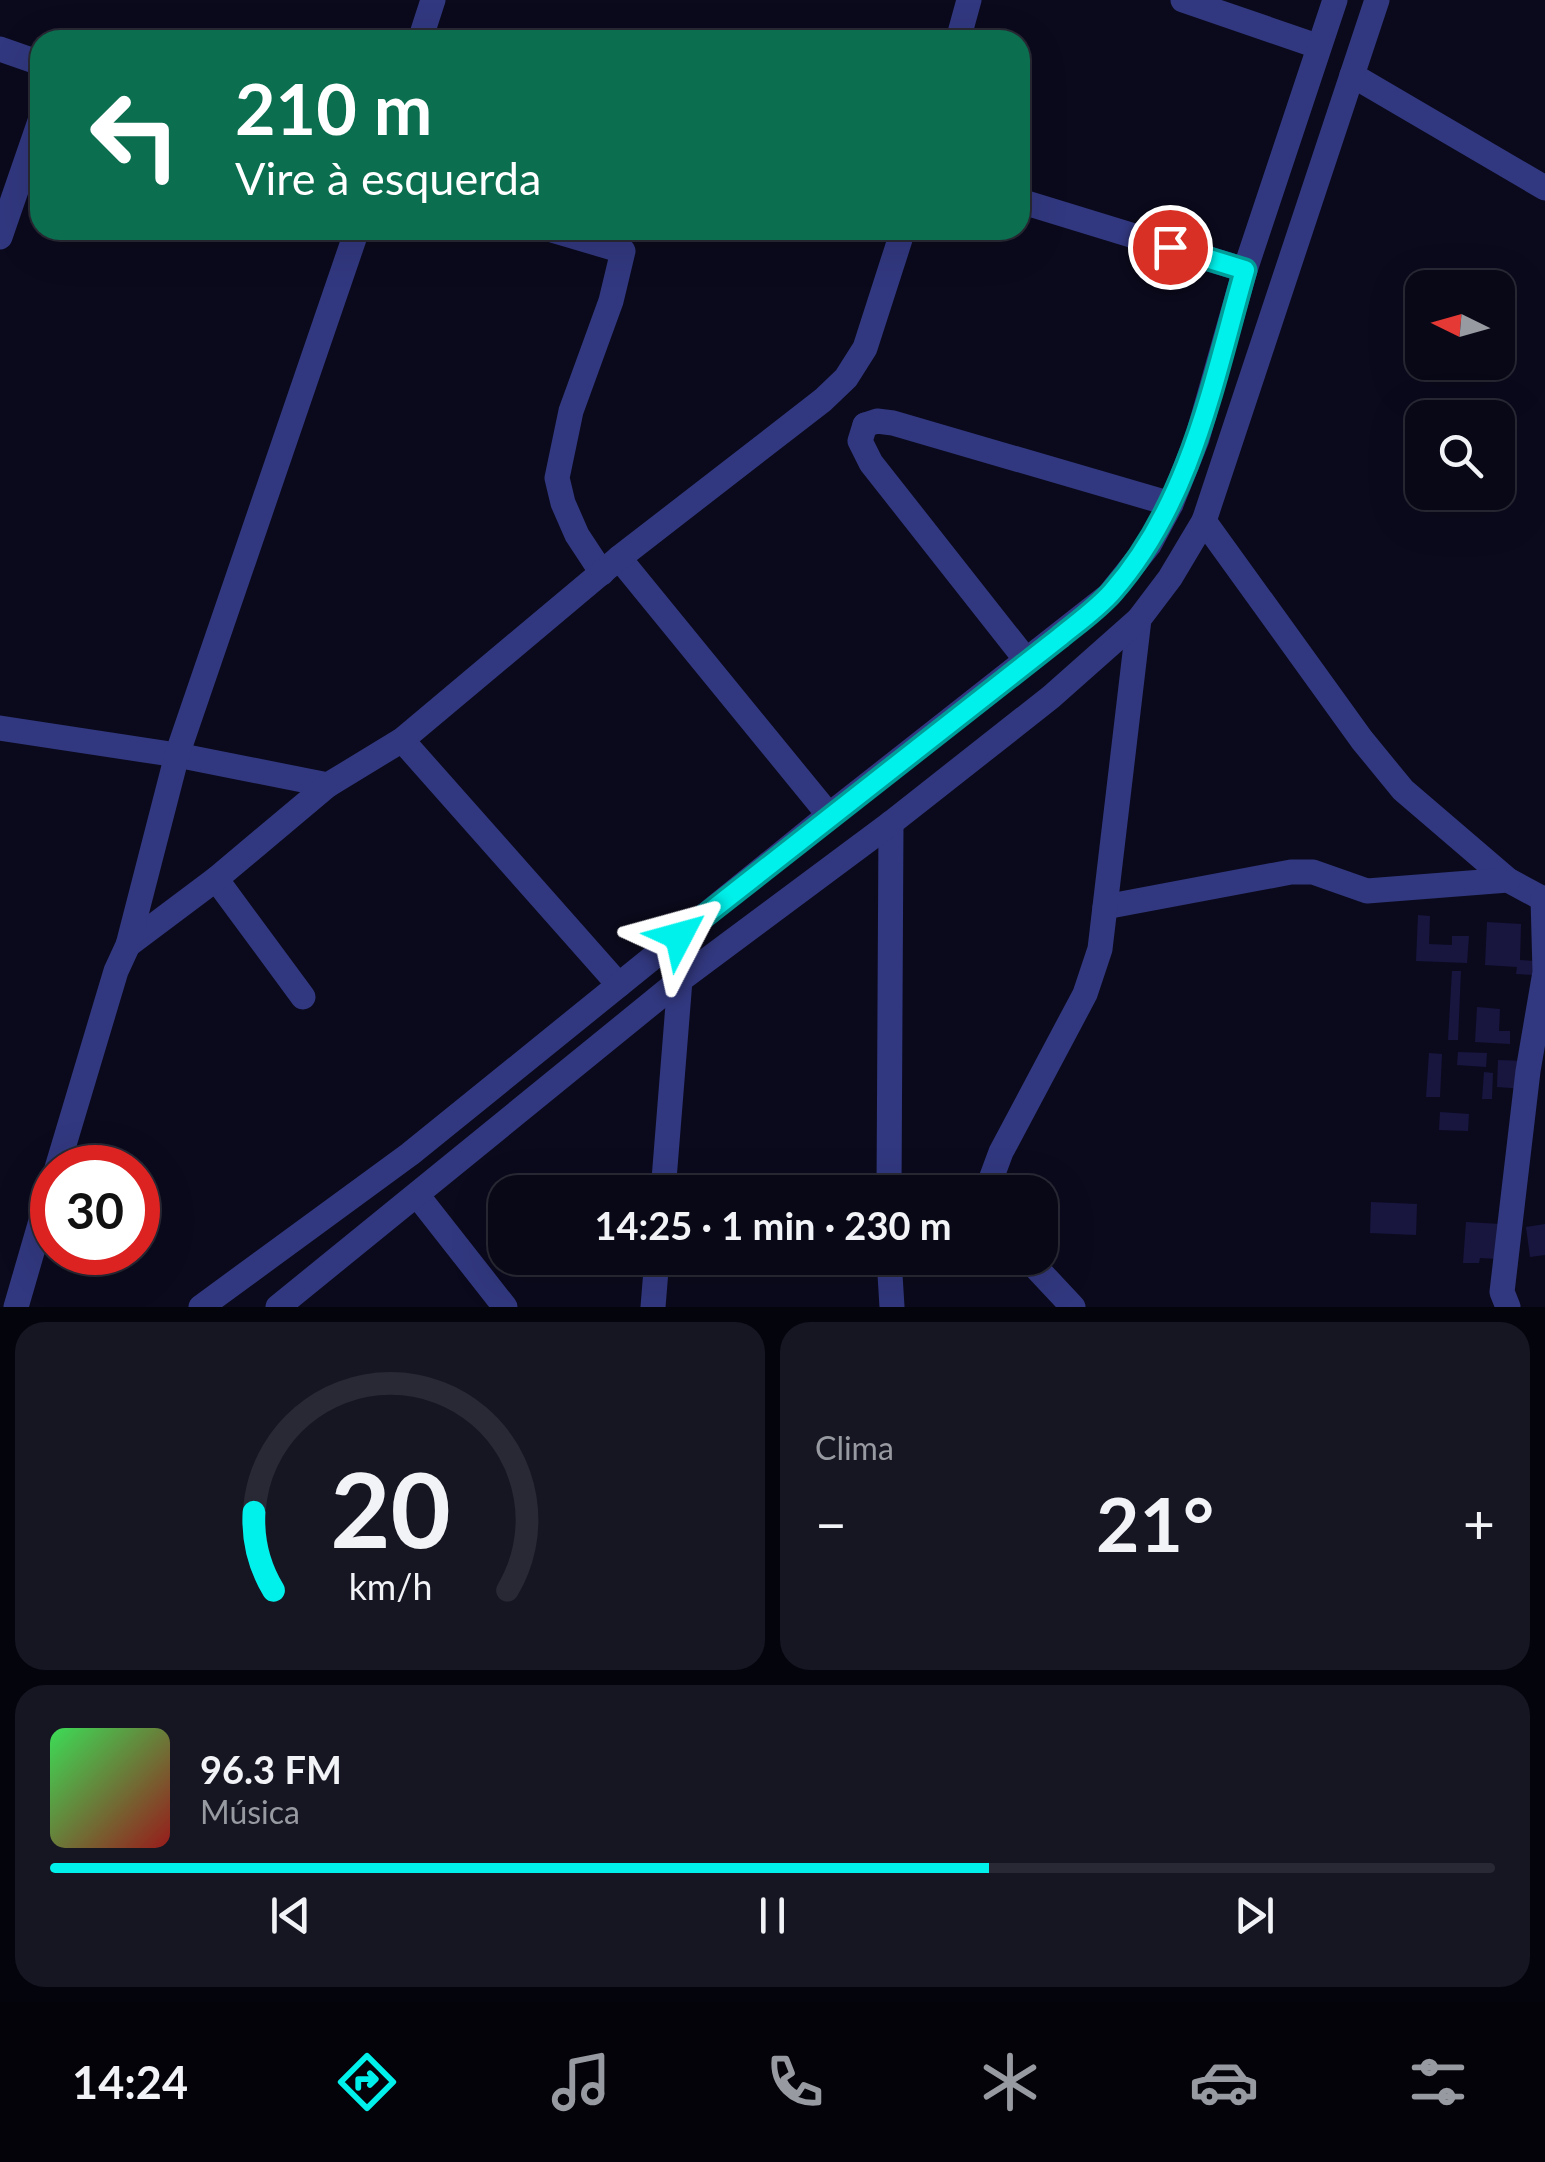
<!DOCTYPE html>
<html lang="pt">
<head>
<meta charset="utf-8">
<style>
	body { margin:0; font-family:Lato,sans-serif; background:#161623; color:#f1f3f6; height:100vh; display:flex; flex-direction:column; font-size:38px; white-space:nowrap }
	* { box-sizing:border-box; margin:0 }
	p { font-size:32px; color:#989aa1 }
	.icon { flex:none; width:55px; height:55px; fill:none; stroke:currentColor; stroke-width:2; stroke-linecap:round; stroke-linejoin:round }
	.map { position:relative; height:1307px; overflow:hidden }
	.drawer { display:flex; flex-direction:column; gap:15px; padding:15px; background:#04040c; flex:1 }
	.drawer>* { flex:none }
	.top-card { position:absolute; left:30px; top:30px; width:1000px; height:210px; border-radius:30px; box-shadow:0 10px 40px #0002,0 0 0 2px #292935; background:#0b6e4f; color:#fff; overflow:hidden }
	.needle { width:65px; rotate:275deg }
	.tools { position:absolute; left:1405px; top:270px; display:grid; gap:20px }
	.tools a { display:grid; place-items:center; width:110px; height:110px; border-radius:20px; background:#080816; box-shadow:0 10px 40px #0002,0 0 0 2px #292935; font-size:50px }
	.speed { position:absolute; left:30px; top:1145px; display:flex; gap:20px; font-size:50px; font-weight:700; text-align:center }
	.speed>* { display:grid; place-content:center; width:130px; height:130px; border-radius:50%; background:#080816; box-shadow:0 10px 40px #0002,0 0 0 2px #292935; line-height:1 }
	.speed .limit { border:15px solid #d22; background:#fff; color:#111 }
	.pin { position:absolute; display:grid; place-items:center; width:85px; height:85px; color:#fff; margin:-42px; border:5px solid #fff; border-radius:50%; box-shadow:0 2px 10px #0007 }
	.me { position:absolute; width:110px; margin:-55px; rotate:51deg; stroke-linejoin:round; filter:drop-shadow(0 0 8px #0008) }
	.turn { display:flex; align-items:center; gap:35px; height:210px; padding:0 40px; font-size:45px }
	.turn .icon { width:130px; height:130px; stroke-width:2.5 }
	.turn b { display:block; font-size:70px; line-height:85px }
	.big { font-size:75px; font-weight:700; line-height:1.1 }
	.drawer .card { flex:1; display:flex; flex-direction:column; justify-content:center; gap:15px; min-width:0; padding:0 35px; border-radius:30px; background:#161623 }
	.drawer .dial { align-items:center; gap:0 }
	.dial svg { height:260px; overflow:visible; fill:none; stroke:#292935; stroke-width:7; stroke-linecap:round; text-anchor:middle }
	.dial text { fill:#f1f3f6; stroke:none }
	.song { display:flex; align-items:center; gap:30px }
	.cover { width:120px; height:120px; border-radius:15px; background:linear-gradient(135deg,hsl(130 70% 55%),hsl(0 70% 35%)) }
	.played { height:10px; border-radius:5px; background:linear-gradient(90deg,#00f1eb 65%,#292935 65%) }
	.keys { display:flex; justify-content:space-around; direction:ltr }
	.heat { display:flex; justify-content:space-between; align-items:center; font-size:55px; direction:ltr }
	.drawer .tiles { flex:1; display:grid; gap:15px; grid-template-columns:1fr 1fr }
	.card:last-child { grid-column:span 2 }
	.trip { position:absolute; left:488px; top:1175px; width:570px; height:100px; border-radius:30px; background:#080816; box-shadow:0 10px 40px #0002,0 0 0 2px #292935; font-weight:700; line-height:100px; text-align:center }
	.menu { display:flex; height:160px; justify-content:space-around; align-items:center; background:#030309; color:#989aa1 }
	.menu .icon { width:70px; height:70px }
	.menu .on { color:#00f1eb }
	.menu b { font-size:45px; color:#f1f3f6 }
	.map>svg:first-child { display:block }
</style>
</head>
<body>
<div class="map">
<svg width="1545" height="1307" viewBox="0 0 1545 1307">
	<rect width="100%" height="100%" fill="#0b0a1d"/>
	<!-- building -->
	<g fill="#18153f">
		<polygon points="1418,915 1430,916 1429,944 1452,945 1452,936 1469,936 1467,963 1416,961"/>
		<polygon points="1487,922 1521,924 1520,960 1534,961 1534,975 1516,974 1517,967 1485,965"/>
		<polygon points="1452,971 1461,971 1458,1040 1448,1040"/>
		<polygon points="1477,1007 1500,1009 1499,1031 1510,1031 1510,1044 1475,1042"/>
		<polygon points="1458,1052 1487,1053 1486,1067 1457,1065"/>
		<polygon points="1429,1053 1442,1054 1440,1097 1426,1097"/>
		<polygon points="1498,1060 1526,1061 1524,1089 1497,1087"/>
		<polygon points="1484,1072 1493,1073 1492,1099 1482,1099"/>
		<polygon points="1440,1112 1469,1114 1468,1131 1439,1130"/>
		<polygon points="1371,1202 1417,1204 1416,1235 1370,1233"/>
		<polygon points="1466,1222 1500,1224 1498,1259 1480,1258 1479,1263 1463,1263"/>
		<polygon points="1545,1224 1545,1255 1530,1257 1526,1227"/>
	</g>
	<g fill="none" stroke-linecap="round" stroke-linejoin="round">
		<!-- minor -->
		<g stroke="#32387f" stroke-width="25">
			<polyline points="1183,0 1317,46"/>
			<polyline points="420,40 433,0"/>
			<polyline points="958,40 969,0"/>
			<polyline points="0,49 40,63"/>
			<polyline points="1352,75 1545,188"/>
			<polyline points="1020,201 1245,270"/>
			<polyline points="552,230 623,251 611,301 571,411 557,478 563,503 577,535 602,573"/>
			<polyline points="0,237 40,121"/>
			<polyline points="865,425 877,421 893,423 1171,504"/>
			<polyline points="865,425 860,441 871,463 1027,661"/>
			<polyline points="1204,521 1362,740 1403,790 1508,880 1545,900"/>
			<polyline points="619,558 829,815"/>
			<polyline points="0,728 177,755 328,785"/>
			<polyline points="402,740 619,985"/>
			<polyline points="216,879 303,997"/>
			<polyline points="1105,907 1291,872 1313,872 1367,891 1508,880"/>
			<polyline points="128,945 216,879 328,785 402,740 619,558 823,400 846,378 865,348 903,230"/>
			<polyline points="57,1168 116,971 128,945 177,755 357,230"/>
			<polyline points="663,1192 680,980"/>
			<polyline points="889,1192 891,823"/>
			<polyline points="991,1192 991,1179 1001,1152 1085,994 1100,949 1139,619"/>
			<polyline points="417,1195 505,1307"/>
			<polyline points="889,1258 892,1307"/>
			<polyline points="1027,1258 1073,1307"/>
			<polyline points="16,1307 52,1183"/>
			<polyline points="201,1307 410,1154 829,815 1109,595 1149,545 1171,504 1197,439 1245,270 1335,0"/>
			<polyline points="278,1307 680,980 891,823 1051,697 1139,619 1170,578 1204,521 1377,0"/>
			<polyline points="653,1307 657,1258"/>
			<polyline points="1508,1307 1502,1292 1528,1071 1545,972 1543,898"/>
		</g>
	</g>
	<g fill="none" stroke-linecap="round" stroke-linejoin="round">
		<defs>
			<path id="route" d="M679,936L1060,637C1077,623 1097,609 1112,592C1191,502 1213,382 1245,270L1170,247"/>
		</defs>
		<!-- route casing -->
		<use href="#route" stroke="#009d99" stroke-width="25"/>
		<!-- route -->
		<use href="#route" stroke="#00f1eb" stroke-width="18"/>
	</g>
</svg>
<div class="tools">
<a><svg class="needle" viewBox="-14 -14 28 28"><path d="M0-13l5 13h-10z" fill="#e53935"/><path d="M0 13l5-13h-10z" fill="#989aa1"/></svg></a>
<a><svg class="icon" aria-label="search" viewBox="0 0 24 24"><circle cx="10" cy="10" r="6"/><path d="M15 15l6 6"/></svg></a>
</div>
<div class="speed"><div class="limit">30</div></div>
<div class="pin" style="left:1170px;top:247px;background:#d93025"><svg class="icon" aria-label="arrive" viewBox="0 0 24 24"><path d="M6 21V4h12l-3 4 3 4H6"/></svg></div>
<svg class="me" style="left:679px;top:936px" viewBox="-20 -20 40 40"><path d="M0-17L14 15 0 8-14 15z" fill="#00f1eb" stroke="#fff" stroke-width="4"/></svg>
<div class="trip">14:25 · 1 min · 230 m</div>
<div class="top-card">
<div class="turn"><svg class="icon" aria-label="left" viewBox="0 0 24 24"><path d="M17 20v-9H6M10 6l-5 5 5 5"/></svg><div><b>210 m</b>Vire à esquerda</div></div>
</div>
</div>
<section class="drawer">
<div class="tiles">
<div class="card dial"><svg viewBox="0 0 100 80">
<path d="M14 69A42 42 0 1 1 86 69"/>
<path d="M14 69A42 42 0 0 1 8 45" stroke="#00f1eb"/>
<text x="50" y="56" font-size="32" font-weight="700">20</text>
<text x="50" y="72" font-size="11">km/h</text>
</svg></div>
<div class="card"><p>Clima</p>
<div class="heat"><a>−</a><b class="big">21°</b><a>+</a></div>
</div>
<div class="card">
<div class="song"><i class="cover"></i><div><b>96.3 FM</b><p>Música</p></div></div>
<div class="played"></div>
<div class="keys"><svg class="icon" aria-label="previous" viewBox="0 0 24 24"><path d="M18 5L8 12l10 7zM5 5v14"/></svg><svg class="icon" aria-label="pause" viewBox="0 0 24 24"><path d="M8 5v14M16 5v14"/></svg><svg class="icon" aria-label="next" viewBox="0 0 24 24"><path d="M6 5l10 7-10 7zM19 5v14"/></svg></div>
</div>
</div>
</section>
<nav class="menu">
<b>14:24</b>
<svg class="icon on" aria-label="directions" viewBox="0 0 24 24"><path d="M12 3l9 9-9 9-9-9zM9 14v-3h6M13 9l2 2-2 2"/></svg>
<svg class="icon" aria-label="music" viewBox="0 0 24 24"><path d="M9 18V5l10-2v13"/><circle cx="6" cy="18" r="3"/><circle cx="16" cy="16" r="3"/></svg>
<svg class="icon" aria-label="phone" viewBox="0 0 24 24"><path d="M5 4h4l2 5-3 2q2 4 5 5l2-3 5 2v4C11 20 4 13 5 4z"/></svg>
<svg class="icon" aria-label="climate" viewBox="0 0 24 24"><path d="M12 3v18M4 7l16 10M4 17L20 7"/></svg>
<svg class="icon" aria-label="car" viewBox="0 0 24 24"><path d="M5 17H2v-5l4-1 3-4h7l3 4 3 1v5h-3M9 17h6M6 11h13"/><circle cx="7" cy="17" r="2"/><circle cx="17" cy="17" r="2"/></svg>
<svg class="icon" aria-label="filters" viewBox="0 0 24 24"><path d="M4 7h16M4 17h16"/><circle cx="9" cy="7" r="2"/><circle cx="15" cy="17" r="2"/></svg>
</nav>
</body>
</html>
